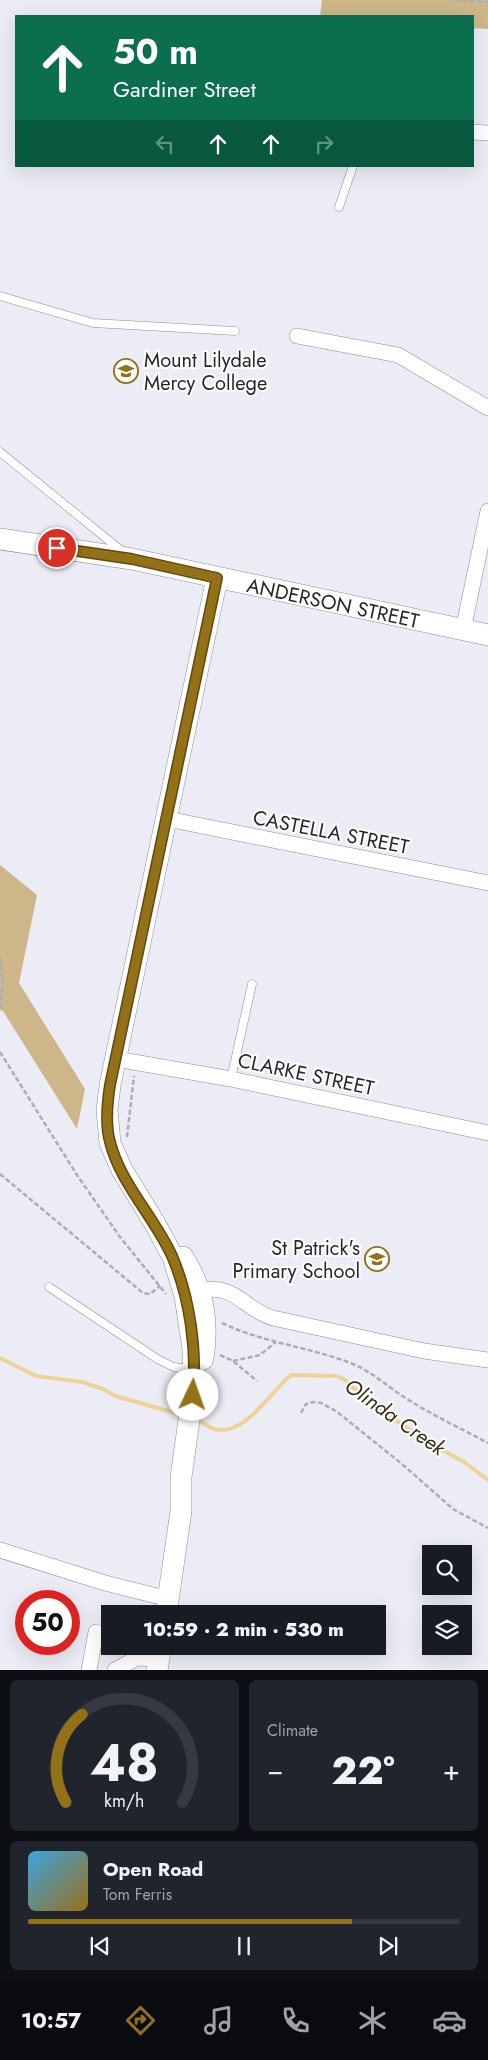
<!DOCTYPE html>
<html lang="en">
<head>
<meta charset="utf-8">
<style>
	body { margin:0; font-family:Jost,sans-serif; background:#20242c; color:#f1f3f6; height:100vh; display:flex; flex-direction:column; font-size:19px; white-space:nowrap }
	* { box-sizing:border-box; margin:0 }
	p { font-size:16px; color:#9ea1a6 }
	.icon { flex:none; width:28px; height:28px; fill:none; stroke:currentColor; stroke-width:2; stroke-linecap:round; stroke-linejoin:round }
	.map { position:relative; height:1670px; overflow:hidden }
	.drawer { display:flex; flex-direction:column; gap:10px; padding:10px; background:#0d0f14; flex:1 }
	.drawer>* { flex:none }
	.hud { position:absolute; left:15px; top:15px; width:459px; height:152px; border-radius:0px; box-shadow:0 5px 20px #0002; background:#0b6e4f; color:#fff; overflow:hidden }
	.tools { position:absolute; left:422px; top:1545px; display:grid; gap:10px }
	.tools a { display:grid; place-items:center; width:50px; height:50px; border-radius:0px; background:#171b24; box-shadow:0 5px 20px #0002; font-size:25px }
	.speed { position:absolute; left:15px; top:1590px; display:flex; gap:10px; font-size:25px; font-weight:700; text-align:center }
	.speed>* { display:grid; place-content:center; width:65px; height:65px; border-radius:50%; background:#171b24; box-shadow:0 5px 20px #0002; line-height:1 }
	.speed .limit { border:8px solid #d22; background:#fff; color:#111 }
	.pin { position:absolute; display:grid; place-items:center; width:42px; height:42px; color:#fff; margin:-21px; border:2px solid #fff; border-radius:50%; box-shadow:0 1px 5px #0007 }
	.me { position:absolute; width:55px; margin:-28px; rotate:3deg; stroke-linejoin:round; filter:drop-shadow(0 0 4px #0008) }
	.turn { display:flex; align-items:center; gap:18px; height:105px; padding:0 15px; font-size:22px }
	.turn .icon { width:65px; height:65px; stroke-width:2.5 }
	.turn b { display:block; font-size:35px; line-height:42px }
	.lanes { display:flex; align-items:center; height:48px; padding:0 15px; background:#0003; justify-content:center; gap:25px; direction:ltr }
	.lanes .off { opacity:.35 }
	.big { font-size:38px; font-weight:800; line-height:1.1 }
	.drawer .tile { flex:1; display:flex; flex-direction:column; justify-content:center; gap:8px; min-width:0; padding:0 18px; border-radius:8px; background:#20242c }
	.drawer .dial { align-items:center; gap:0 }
	.dial svg { height:130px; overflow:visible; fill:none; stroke:#363941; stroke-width:7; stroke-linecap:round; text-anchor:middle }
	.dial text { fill:#f1f3f6; stroke:none }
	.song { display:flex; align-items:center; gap:15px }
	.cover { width:60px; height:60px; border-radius:8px; background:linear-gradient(135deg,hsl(200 70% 55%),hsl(40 70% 35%)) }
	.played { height:5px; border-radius:2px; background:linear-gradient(90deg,#927117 75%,#363941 75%) }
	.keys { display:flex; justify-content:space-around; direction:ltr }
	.heat { display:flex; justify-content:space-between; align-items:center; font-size:28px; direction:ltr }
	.drawer .tiles { flex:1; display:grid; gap:10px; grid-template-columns:1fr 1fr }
	.tile:last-child { grid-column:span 2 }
	.trip { position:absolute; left:101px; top:1605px; width:285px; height:50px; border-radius:0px; background:#171b24; box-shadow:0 5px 20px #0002; font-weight:800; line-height:50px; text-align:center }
	.tab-bar { display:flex; height:80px; justify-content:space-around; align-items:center; background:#090b0e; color:#9ea1a6 }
	.tab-bar .icon { width:35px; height:35px }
	.tab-bar .selected { color:#927117 }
	.tab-bar b { font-size:22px; color:#f1f3f6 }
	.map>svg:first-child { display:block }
</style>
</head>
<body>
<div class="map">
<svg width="488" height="1670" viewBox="0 0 488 1670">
	<rect width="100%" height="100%" fill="#ececf6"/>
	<!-- green -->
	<g fill="#cdb789">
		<polygon points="322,0 488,0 488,29 473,28 472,16 320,16"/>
		<polygon points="0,865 37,895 19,983 85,1089 77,1129 3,1011 0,1010"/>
	</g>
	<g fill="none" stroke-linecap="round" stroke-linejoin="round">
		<!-- stream -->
		<g stroke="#eed398" stroke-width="4">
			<polyline points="0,1358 36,1376 82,1382 103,1389 115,1396 183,1415"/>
			<path d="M197,1420C203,1422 208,1427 214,1429C245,1437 271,1391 291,1375L336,1376L344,1379L364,1398L426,1441L464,1462L488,1480"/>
		</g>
		<defs>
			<g id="service">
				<polyline points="339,207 353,166"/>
				<polyline points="0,296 93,323 235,331"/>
				<polyline points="0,452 123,552"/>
				<polyline points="231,1079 252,984"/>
				<polyline points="49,1287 159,1360 174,1367 192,1370"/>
			</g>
			<g id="minor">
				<polyline points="472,132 488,133"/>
				<polyline points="297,336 398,355 488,408"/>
				<polyline points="463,630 488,511"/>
				<polyline points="167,819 488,883"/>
				<polyline points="116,1059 231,1079 488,1133"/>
				<path d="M200,1291C235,1282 244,1310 273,1318L424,1351L488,1360"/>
				<polyline points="0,1550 105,1583 169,1599"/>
				<polyline points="89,1670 96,1632"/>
				<polyline points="115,1670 137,1658 159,1659"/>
			</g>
			<g id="secondary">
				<polyline points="0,539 132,559 488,635"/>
				<path d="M183,1257C203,1289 209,1321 203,1359"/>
				<polyline points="166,1614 181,1511 181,1477 194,1385 193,1349 185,1296 173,1257 154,1222 122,1170 110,1143 107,1110 110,1085 217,578"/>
				<polyline points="157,1670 161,1646"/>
			</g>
		</defs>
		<!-- service casing -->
		<use href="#service" stroke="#8c8c96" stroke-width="9"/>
		<!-- minor casing -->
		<use href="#minor" stroke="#8c8c96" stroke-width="16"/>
		<!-- secondary casing -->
		<use href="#secondary" stroke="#8c8c96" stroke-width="22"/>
		<!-- path -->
		<g stroke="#acacb4" stroke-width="2.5" stroke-dasharray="5 2.5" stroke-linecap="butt">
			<polyline points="455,0 488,2"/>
			<polyline points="0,958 3,981 0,1008"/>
			<polyline points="0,1052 77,1175 120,1237 166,1294"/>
			<polyline points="127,1137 134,1076"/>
			<polyline points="0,1174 143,1293 150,1294 160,1286"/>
			<path d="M222,1323C264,1343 310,1347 353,1364C372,1372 387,1386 404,1397C430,1414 460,1428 488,1443"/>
			<polyline points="220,1355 233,1361 257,1381"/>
			<polyline points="233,1361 260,1355 276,1342"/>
			<polyline points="301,1413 306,1404 313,1402 321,1403 336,1411 402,1464 453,1509 488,1528"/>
		</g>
		<!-- service -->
		<use href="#service" stroke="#fff" stroke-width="8"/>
		<!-- minor -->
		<use href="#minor" stroke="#fff" stroke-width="15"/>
		<!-- secondary -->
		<use href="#secondary" stroke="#fff" stroke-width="21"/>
	</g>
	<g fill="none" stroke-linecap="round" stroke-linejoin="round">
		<defs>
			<path id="route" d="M57,548L132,559L217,578L110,1085C107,1104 105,1124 110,1142C120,1183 155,1218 172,1256C190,1298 197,1350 193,1395"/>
		</defs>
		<!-- route casing -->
		<use href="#route" stroke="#5f490f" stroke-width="12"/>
		<!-- route -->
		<use href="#route" stroke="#927117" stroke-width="9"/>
	</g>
	<!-- icons -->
	<defs>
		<symbol id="school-ring" viewBox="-11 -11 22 22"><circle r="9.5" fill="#fff" stroke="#927117" stroke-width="1.5"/><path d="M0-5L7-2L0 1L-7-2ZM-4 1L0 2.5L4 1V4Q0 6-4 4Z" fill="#927117"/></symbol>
	</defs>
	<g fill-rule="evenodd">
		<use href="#school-ring" x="112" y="357" width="28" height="28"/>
		<use href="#school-ring" x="363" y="1245" width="28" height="28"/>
	</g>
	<g text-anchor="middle" stroke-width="4" stroke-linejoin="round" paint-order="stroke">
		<!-- poi labels -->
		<g font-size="20" fill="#27272b" stroke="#fff" text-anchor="start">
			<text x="144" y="367">Mount Lilydale<tspan x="144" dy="23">Mercy College</tspan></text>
			<text x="360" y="1255" text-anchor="end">St Patrick's<tspan x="360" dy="23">Primary School</tspan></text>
		</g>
		<!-- street labels -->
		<g font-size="20" fill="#27272b" stroke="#fff">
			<text transform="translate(333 603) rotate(12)" y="7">ANDERSON STREET</text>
			<text transform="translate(331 832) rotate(11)" y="7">CASTELLA STREET</text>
			<text transform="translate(306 1074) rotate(12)" y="7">CLARKE STREET</text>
		</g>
		<!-- water labels -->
		<g font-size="21" font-style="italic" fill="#3a2f14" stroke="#fff">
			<text transform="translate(395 1417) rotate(35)" y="7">Olinda Creek</text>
		</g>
	</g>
</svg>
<div class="tools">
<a><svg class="icon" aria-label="search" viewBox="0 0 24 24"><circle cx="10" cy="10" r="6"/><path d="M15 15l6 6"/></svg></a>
<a><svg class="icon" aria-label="layers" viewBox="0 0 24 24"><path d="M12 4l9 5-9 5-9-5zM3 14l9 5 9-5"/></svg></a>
</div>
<div class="speed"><div class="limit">50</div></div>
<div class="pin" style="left:57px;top:548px;background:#d93025"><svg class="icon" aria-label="arrive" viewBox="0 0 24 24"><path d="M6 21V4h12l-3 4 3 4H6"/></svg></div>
<svg class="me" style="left:193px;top:1395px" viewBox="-20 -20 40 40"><circle r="19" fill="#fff"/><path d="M0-13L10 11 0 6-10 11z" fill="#927117"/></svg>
<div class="trip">10:59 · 2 min · 530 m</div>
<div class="hud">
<div class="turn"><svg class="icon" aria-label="ahead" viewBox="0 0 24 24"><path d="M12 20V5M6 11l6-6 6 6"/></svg><div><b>50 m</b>Gardiner Street</div></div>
<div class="lanes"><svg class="icon off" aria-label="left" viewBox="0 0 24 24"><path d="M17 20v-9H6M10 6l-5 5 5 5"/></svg><svg class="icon" aria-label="ahead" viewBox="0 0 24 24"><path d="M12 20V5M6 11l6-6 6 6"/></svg><svg class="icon" aria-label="ahead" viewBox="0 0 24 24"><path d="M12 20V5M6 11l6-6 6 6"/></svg><svg class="icon off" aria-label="right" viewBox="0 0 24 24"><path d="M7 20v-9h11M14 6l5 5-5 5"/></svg></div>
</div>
</div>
<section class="drawer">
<div class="tiles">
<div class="tile dial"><svg viewBox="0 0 100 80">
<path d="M14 69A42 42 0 1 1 86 69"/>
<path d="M14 69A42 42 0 0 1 24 15" stroke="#927117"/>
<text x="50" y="56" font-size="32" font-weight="700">48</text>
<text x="50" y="72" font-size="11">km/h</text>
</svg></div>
<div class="tile"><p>Climate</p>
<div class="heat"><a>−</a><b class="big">22°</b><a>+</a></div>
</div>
<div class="tile">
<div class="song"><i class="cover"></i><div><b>Open Road</b><p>Tom Ferris</p></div></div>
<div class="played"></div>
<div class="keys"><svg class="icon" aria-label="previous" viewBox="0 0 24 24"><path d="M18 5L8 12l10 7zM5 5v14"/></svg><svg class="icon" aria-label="pause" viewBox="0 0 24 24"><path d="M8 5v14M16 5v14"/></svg><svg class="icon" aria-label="next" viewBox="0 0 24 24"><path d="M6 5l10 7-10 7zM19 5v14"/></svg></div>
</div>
</div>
</section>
<nav class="tab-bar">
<b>10:57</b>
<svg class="icon selected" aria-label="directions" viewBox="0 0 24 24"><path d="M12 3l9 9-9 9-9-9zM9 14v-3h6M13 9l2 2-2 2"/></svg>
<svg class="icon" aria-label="music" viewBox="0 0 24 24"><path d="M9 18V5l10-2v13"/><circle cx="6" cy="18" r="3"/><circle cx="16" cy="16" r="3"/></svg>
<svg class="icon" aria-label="phone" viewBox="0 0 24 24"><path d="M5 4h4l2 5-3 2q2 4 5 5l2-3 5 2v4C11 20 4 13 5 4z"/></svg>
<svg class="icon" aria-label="climate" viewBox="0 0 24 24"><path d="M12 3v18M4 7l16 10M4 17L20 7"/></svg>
<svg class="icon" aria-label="car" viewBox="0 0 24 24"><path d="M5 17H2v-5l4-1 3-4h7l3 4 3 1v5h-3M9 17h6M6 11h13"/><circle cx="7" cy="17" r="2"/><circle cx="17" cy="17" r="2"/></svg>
</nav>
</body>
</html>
